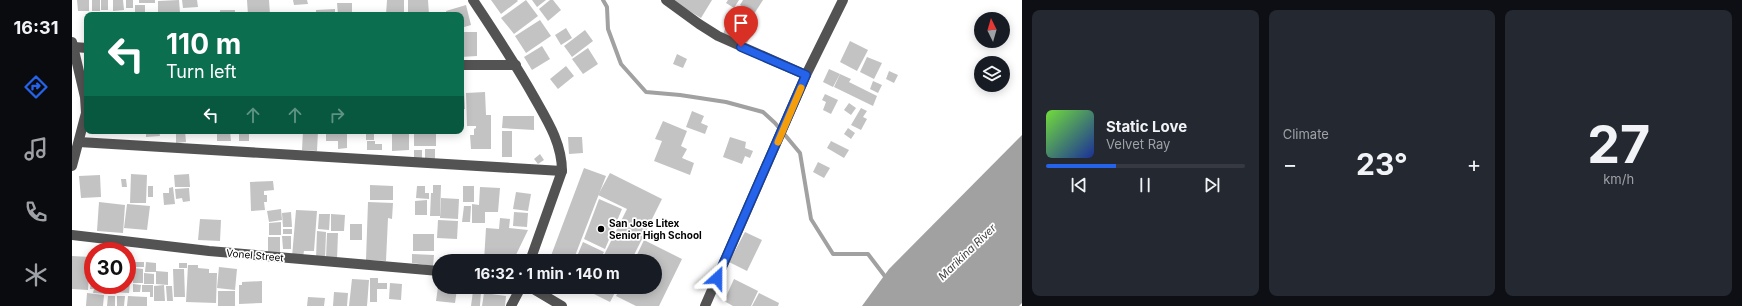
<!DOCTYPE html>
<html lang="en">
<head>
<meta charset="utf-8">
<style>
	body { margin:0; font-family:Inter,sans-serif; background:#242831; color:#f1f3f6; height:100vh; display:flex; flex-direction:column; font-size:15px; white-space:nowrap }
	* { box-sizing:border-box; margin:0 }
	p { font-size:13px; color:#9ea1a6 }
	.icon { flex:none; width:22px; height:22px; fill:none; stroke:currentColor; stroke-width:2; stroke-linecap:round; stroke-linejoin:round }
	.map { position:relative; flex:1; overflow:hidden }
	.drawer { display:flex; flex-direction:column; gap:10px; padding:10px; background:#0d0f14; width:720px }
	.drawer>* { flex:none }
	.top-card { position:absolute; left:12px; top:12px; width:380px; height:122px; border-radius:8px; box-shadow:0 2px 10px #0003; background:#0b6e4f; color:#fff; overflow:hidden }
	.needle { width:26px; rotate:355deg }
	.controls { position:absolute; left:902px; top:12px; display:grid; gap:8px }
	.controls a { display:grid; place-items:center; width:36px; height:36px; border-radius:50%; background:#171b24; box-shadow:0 2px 10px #0003; font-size:20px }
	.speed { position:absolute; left:12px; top:242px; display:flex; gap:8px; font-size:20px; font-weight:700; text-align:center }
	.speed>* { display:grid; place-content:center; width:52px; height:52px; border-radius:50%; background:#171b24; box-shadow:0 2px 10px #0003; line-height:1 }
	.speed .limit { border:6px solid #d22; background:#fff; color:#111 }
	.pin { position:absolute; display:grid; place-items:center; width:34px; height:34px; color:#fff; margin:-41px -17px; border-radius:50% 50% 50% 0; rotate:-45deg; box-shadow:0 0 4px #0007 }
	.pin .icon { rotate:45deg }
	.me { position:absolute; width:44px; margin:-22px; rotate:24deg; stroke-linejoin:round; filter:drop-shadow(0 0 3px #0008) }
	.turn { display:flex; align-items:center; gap:14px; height:84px; padding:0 16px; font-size:18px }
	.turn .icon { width:52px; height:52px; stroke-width:2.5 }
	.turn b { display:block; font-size:28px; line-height:34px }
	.lanes { display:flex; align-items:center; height:38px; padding:0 16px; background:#0003; justify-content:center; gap:20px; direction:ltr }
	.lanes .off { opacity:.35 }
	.big { font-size:30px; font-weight:700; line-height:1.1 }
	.drawer .widget { flex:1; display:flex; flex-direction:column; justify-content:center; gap:6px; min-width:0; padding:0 14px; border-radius:8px; background:#242831 }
	.drawer .dial { align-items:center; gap:0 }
	.dial b { font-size:52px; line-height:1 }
	.song { display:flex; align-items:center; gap:12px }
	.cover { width:48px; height:48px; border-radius:6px; background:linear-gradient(135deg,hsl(100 70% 55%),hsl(230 70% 35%)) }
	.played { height:4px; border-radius:2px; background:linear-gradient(90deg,#2563eb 35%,#363941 35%) }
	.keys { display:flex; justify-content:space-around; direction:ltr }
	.heat { display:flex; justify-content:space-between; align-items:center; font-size:22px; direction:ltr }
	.drawer .tiles { flex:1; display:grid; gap:10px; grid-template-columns:repeat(3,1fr) }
	.trip { position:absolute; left:360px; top:254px; width:230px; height:40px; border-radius:20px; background:#171b24; box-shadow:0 2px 10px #0003; font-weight:700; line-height:40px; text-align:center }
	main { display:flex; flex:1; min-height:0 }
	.menu { display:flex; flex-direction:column; width:72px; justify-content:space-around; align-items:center; background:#090b0e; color:#9ea1a6 }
	.menu .icon { width:28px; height:28px }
	.menu .on { color:#2563eb }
	.menu b { font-size:18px; color:#f1f3f6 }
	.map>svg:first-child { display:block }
</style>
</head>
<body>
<main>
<nav class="menu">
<b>16:31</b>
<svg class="icon on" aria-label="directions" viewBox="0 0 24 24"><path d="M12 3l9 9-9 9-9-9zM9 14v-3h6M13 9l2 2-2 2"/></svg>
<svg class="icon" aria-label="music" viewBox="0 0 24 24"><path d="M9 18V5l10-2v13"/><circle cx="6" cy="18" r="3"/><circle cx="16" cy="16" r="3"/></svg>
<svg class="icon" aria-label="phone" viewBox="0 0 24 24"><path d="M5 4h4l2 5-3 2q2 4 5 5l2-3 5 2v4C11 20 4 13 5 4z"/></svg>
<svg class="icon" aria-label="climate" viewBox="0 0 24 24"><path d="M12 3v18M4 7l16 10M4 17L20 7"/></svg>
</nav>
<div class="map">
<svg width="950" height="306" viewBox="0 0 950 306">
	<rect width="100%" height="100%" fill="#fff"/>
	<!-- water -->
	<polygon fill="#a1a1a1" points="950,135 950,303 947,306 790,306 817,269"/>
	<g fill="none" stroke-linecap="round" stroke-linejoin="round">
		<!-- stream -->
		<polyline stroke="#a1a1a1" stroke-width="4" points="531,0 535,7 536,29 549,64 574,92 608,95 654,102 691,112 703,123 728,153 739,219 761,254 796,254 815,279"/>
	</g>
	<!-- building -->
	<g fill="#c3c3c3">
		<polygon points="5,0 17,0 17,11 6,11"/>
		<rect x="20" y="0" width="8" height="11"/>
		<rect x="29" y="0" width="7" height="10"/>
		<polygon points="41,0 51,0 52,10 41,11"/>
		<rect x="54" y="0" width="7" height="8"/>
		<rect x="67" y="0" width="16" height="3"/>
		<polygon points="107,0 108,13 86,14 86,1"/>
		<polygon points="110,0 125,0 126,7 111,8"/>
		<polygon points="175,0 197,0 198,15 176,15"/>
		<polygon points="221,0 235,0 236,4 222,5"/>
		<polygon points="315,0 332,0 332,15 314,15"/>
		<polygon points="336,0 356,0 357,15 336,15"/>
		<polygon points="419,0 445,0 446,1 429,14"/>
		<polygon points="454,0 466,16 442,34 429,18"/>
		<polygon points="460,0 474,0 465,7"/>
		<polygon points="478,0 481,0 489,10 476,21 467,9"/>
		<polygon points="599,0 640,0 629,18"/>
		<polygon points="656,0 667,0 662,8 654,3"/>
		<polygon points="671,0 691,0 682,14 668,5"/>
		<polygon points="265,3 280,3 280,15 266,15"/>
		<rect x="63" y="5" width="10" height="8"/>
		<polygon points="394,5 399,25 389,28 389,15 375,15 374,11"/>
		<polygon points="263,9 263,15 244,15 244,10"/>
		<rect x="148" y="10" width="15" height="5"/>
		<polygon points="658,17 671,22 663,39 651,34"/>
		<polygon points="468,20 479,36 454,53 443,36"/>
		<polygon points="676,24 683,27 675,43 669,40"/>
		<polygon points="494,28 500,38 489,45 483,35"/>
		<polygon points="513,30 521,41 500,57 492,46"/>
		<polygon points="389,32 405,32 405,56 389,57"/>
		<polygon points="778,41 796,50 785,71 768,62"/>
		<polygon points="470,46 478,59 460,70 452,57"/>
		<polygon points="516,48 526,64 511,74 500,59"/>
		<polygon points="605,54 615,59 611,68 601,64"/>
		<polygon points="795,57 810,63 802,79 788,72"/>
		<polygon points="494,66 502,76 486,89 478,79"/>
		<polygon points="757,69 768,74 761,87 751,82"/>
		<polygon points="817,71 826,75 822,83 814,79"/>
		<polygon points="768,74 779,79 777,82 805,96 801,106 762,87"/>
		<polygon points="801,81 810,85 806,93 798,89"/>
		<polygon points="389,91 392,91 393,109 389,109"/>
		<polygon points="413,92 414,115 419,115 419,149 399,149 398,135 402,135 402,129 404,128 404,126 395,126 394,93"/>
		<polygon points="753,94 766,100 759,114 751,110 754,102 750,100"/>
		<polygon points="777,103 784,108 779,115 772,110"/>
		<polygon points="789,108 795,111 791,117 795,119 789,130 779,125"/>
		<polygon points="620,111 632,116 629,123 636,126 633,134 614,127"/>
		<polygon points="431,116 462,116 462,130 430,128"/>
		<polygon points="591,121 615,131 609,146 615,149 610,158 622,163 618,175 582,161 590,141 583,139"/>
		<polygon points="776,128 783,133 779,139 772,134"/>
		<polygon points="74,131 87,131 88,136 74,137"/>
		<polygon points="104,131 113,131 114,142 104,143"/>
		<polygon points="145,131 158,131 159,141 145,141"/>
		<rect x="167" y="131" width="10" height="10"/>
		<polygon points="231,131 246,131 245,151 230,150"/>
		<polygon points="254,131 275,131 275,148 266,149 266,141 254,141"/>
		<rect x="294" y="131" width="8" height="9"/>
		<polygon points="320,131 337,131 337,150 320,151"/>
		<rect x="430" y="131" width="10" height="26"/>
		<rect x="342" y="132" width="22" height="14"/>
		<polygon points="496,137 510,137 511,153 497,154"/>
		<polygon points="658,137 674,142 673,148 681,151 678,158 673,156 670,164 651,157"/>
		<polygon points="295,141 303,141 303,144 310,144 310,150 295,150"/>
		<polygon points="759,141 777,150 772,158 755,148"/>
		<polygon points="353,149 363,149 363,160 353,161"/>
		<rect x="342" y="150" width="8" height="11"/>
		<polygon points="468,154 472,160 466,164 462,159"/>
		<polygon points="746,162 758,168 752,178 741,172"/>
		<polygon points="512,168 534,176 525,199 501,261 477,261"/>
		<polygon points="538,173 590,199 559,261 529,261 555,209 526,195"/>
		<polygon points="59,174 75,175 74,203 58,203"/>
		<polygon points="117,174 118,187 103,187 102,175"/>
		<polygon points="28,175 29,197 9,198 7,176"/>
		<polygon points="49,179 54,179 55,187 50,187"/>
		<polygon points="201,181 202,190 192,191 192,195 195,195 195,202 192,202 193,210 179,211 178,182"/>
		<polygon points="298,185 321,186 321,200 298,200"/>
		<polygon points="361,185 369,185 368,216 358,216 359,193 361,193"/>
		<rect x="76" y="186" width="5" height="11"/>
		<polygon points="345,186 353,186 353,193 357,193 357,199 344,198"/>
		<rect x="391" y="186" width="11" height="16"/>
		<polygon points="101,187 103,204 92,205 91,193 97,193 97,188"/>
		<polygon points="408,187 428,188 426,212 413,212 413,223 400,223 400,204 407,205"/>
		<polygon points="117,188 118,201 111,202 110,198 104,199 103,189"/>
		<polygon points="444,192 459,194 456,211 441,209"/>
		<polygon points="369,198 387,199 386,219 368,218"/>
		<polygon points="527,199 550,209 533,249 512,239"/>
		<polygon points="355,200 355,215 343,215 343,201"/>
		<polygon points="27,202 53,205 51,233 25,231"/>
		<polygon points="296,202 321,203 320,219 316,218 314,261 294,260"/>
		<polygon points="55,204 78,206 75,230 52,228"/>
		<polygon points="392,206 399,206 398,222 390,222"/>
		<polygon points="209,209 210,220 197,222 195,211"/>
		<polygon points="224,210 245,211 242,251 232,251 231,257 220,257"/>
		<polygon points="219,212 220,227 211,227 210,213"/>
		<polygon points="442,212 456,213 455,227 441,226"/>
		<polygon points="247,214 258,214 257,230 246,229"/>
		<polygon points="259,214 273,215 272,231 259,231"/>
		<polygon points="428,218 438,219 437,228 456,230 441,261 412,261 414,228 427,229"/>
		<polygon points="128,219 149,220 148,241 126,240"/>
		<polygon points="366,220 386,221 385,239 365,238"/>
		<polygon points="209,222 209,235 197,235 197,223"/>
		<rect x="278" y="224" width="12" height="16"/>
		<rect x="211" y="229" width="9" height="5"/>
		<polygon points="245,231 254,232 253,259 244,259"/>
		<polygon points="673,232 690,240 675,271 657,262"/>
		<polygon points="255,233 266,233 265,260 254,259"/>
		<rect x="341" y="234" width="21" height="17"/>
		<polygon points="210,236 219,236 219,249 211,249"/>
		<polygon points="196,237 208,237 208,253 196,254"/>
		<polygon points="572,240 610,259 587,306 564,306 544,296 549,287 583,287 583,261 562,261"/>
		<polygon points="511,242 532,252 527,261 503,261"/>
		<polygon points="340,254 362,255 361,266 340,263"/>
		<polygon points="0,256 18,257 16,290 0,289"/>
		<polygon points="55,259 60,259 57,293 39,292 39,285 55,285"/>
		<rect x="63" y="262" width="9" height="5"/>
		<polygon points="74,262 84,263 84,272 73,272"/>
		<rect x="107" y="263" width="8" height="5"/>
		<polygon points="116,265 126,265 126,268 137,269 137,273 145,273 144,303 114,302"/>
		<polygon points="147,267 165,269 163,290 145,288"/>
		<polygon points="61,268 71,269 71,283 61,283"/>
		<polygon points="101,269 112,269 113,297 102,297"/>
		<polygon points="84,271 96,272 96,285 84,284"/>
		<polygon points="20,273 21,285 36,285 35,294 21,293 22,289 18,289"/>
		<polygon points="72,273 82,274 82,284 72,284"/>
		<polygon points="298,278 306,278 306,283 315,283 315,289 305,289 305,302 298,302"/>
		<polygon points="280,279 297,280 295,306 277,306"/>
		<polygon points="662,279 686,291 679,306 661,306 652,301"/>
		<polygon points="190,281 190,303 167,304 167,285 170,285 170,282"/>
		<polygon points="318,283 330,284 329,300 317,299"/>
		<polygon points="61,284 69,285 68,292 61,292"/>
		<polygon points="70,285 81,285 81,297 78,297 78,292 70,292"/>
		<polygon points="92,285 93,301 82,301 82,286"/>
		<polygon points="94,286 100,286 101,301 95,301"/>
		<polygon points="366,287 385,289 383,303 364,301"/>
		<polygon points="516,287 546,287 538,302 514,290"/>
		<rect x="146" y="291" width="17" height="15"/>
		<polygon points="401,291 409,292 408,306 399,306"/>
		<polygon points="262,292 276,293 275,306 261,306"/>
		<polygon points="15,293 32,295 31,306 14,306"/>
		<polygon points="412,293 434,296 433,306 410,306"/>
		<polygon points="687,293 707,303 706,306 680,306"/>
		<polygon points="36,296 43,296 43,306 35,306"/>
		<polygon points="45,296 53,296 52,306 45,306"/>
		<polygon points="56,296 75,297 75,306 55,306"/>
		<polygon points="236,297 253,298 252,306 235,306"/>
	</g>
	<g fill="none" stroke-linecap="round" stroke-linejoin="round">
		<!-- minor -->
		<g stroke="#535353" stroke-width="10">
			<path d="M401,0C422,32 443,63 462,97C475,120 490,143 490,171L458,261"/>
			<polyline points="594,0 627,24 646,36 734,75"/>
			<polyline points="0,42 13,97 14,113 0,166"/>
			<polyline points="2,47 15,48"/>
			<polyline points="389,65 444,65"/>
			<polyline points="7,142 490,171"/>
			<polyline points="0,235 137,251 367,271"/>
			<polyline points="458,287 490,306"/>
			<polyline points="439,306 449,287"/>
			<polyline points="633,306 734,75 771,0"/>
		</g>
	</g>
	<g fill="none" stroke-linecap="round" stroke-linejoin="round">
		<defs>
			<polyline id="route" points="645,278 734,75 669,47"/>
		</defs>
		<!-- route casing -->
		<use href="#route" stroke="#184099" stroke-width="10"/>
		<!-- route -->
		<use href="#route" stroke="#2563eb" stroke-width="7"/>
		<!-- slow -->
		<polyline stroke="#f59e0b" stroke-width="7" points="706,142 729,88"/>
	</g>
	<!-- markers -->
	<circle fill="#000" stroke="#fff" stroke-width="1.5" cx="529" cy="229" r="4"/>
	<g text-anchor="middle" stroke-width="3.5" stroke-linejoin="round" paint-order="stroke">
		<!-- poi labels -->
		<g font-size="10" font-weight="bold" fill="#000" stroke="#fff" text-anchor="start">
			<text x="537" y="227">San Jose Litex<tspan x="537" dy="12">Senior High School</tspan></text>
		</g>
		<!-- street labels -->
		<g font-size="10" fill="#000" stroke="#fff">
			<text transform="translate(183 255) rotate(5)" y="4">Vonel Street</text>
		</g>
		<!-- water labels -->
		<g font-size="11" font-style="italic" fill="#424242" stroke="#fff">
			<text transform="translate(895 252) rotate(-44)" y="4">Marikina River</text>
		</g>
	</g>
</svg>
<div class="controls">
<a><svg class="needle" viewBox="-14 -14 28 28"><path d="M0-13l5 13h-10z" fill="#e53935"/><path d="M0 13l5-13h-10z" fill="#9ea1a6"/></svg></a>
<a><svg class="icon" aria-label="layers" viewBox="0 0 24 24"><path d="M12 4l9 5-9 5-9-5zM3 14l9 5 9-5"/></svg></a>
</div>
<div class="speed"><div class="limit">30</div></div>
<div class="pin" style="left:669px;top:47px;background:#d93025"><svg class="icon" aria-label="arrive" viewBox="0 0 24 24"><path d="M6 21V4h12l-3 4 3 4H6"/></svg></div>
<svg class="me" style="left:645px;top:278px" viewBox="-20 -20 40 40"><path d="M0-17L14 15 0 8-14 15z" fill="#2563eb" stroke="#fff" stroke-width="4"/></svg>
<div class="trip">16:32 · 1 min · 140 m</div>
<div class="top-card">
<div class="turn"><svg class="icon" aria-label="left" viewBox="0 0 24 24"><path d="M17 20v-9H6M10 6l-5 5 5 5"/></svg><div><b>110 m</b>Turn left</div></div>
<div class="lanes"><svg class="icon" aria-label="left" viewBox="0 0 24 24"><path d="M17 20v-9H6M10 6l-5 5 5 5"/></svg><svg class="icon off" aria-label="ahead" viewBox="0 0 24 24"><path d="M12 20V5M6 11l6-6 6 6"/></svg><svg class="icon off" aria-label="ahead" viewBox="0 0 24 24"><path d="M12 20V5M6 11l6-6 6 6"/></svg><svg class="icon off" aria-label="right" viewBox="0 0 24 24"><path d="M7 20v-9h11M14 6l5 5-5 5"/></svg></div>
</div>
</div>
<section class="drawer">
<div class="tiles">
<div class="widget">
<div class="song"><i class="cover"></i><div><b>Static Love</b><p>Velvet Ray</p></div></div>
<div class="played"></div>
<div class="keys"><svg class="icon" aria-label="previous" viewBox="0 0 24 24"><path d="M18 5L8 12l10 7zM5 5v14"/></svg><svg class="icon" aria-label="pause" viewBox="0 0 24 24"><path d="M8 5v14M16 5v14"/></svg><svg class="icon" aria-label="next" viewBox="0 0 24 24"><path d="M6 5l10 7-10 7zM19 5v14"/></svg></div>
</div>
<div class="widget"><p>Climate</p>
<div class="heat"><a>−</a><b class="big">23°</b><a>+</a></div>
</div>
<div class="widget dial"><b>27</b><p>km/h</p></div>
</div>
</section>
</main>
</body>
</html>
